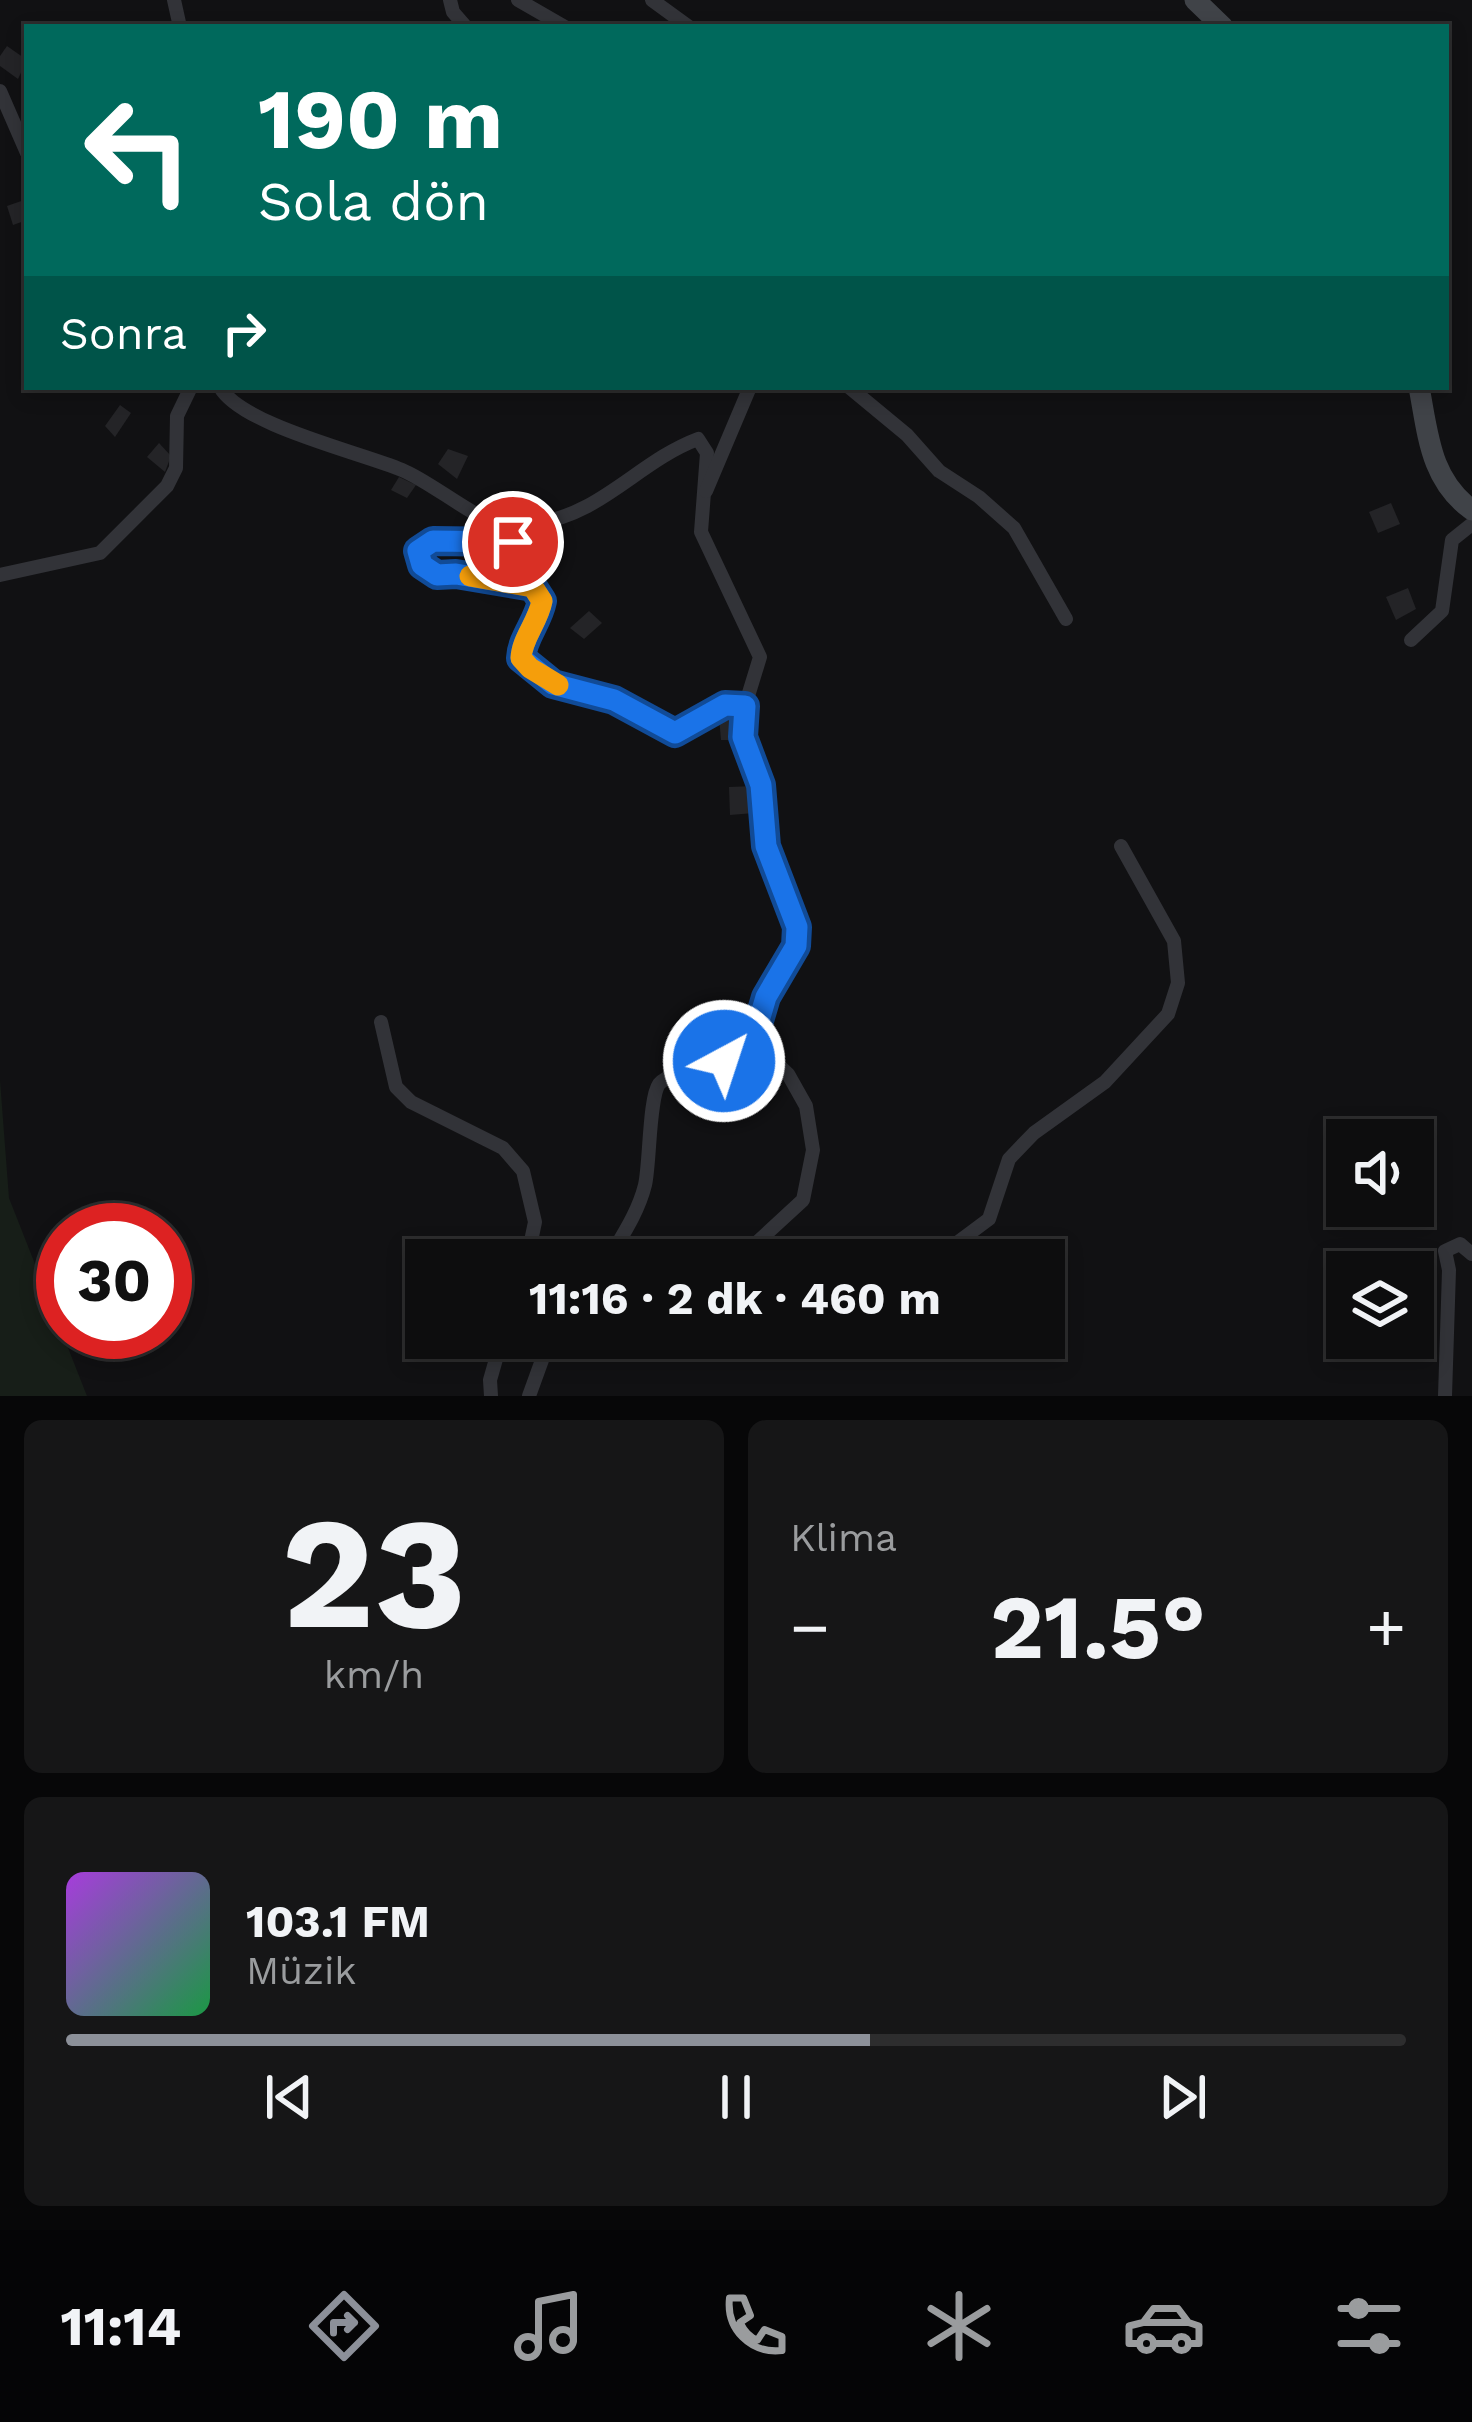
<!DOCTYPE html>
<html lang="tr">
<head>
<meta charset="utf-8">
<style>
	body { margin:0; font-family:"Work Sans",sans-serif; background:#161617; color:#f1f3f6; height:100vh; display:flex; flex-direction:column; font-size:45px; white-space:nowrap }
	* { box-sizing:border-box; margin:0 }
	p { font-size:39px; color:#9a9c9e }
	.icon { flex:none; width:66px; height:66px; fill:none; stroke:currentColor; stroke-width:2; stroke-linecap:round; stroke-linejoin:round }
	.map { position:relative; height:1396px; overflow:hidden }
	.side { display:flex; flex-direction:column; gap:24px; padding:24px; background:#070708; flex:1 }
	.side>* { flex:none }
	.banner { position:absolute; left:24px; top:24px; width:1425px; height:366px; border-radius:0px; box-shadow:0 6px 18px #0003,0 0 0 3px #2d2d2e; background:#00695c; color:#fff; overflow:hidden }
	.buttons { position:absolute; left:1326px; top:1119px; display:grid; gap:24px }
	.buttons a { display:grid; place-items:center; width:108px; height:108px; border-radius:0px; background:#0d0d0e; box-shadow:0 6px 18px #0003,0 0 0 3px #2d2d2e; font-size:60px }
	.speed { position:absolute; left:36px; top:1203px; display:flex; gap:24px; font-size:60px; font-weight:700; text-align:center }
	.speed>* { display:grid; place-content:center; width:156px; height:156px; border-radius:50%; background:#0d0d0e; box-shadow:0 6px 18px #0003,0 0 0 3px #2d2d2e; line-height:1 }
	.speed .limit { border:18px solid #d22; background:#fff; color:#111 }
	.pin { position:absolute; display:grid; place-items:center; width:102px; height:102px; color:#fff; margin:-51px; border:6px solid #fff; border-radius:50%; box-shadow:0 3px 12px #0007 }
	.me { position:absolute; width:132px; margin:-66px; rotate:40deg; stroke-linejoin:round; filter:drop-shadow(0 0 9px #0008) }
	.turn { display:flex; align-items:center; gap:42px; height:252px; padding:0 36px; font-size:54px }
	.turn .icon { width:156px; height:156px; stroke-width:2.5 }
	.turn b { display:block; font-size:84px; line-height:102px }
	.then { display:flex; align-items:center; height:114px; padding:0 36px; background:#0003; gap:24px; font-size:45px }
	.big { font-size:90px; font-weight:700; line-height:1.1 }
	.side .card { flex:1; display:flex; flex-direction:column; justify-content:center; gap:18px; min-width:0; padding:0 42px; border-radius:18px; background:#161617 }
	.side .dial { align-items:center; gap:0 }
	.dial b { font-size:156px; line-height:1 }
	.song { display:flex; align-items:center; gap:36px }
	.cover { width:144px; height:144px; border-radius:18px; background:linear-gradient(135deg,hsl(280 70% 55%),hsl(140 70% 35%)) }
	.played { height:12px; border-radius:6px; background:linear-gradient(90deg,#8c9099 60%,#2d2d2e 60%) }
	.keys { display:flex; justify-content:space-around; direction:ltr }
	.heat { display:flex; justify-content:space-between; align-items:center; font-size:66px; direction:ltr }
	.side .tiles { flex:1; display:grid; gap:24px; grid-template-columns:1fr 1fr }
	.card:last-child { grid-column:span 2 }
	.trip { position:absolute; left:405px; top:1239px; width:660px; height:120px; border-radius:0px; background:#0d0d0e; box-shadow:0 6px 18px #0003,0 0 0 3px #2d2d2e; font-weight:700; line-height:120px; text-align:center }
	.tab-bar { display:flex; height:192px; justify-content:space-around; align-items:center; background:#050506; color:#9a9c9e }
	.tab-bar .icon { width:84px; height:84px }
	.tab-bar .on { color:#8c9099 }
	.tab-bar b { font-size:54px; color:#f1f3f6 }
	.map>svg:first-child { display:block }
</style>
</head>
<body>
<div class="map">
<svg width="1472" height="1396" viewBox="0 0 1472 1396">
	<rect width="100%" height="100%" fill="#111113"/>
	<!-- green -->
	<polygon fill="#171e18" points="0,1080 9,1198 87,1396 0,1396"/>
	<!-- building -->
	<g fill="#242427">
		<polygon points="7,46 27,60 18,79 0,66 0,56"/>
		<polygon points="27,199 27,220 13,225 7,206"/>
		<polygon points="120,405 131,413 115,437 105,426"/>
		<polygon points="159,443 171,456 165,472 147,457"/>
		<polygon points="448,449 468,456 457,479 438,464"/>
		<polygon points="399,477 416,485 407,498 391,490"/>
		<polygon points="1391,503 1400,524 1378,533 1369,512"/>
		<polygon points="1408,588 1416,609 1396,620 1386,597"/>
		<polygon points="589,611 602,623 584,639 570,628"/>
		<polygon points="740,714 740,740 721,740 719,717"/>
		<polygon points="755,786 754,813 730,815 729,787"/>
		<polygon points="747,1011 752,1030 725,1041 716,1022"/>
	</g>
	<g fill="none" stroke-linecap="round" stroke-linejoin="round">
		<!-- street -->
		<g stroke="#323338" stroke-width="14">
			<polyline points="174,0 180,27"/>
			<polyline points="450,0 453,12 466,27"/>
			<polyline points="518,0 565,27"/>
			<polyline points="652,0 689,27"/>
			<polyline points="0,91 27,153"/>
			<path d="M220,387C241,425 359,452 402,470C431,482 472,517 499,524C509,526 526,524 536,523C601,515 639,461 698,439L707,453L701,532L760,657L745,706L743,737L761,785L766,846L797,927L796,946L766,997L753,1041L746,1051C726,1060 671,1070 659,1084C649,1098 650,1163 645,1185C638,1213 622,1236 608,1260"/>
			<polyline points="849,387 907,435 939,471 979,497 1014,528 1066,619"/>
			<polyline points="706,491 750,387"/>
			<path d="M538,523C507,560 455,526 418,552L422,565L437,575L533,587L542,601C538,622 523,638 521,658L553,684L614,700L675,733L725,705L745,706"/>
			<polyline points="0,575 100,553 167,486 176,468 177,416 191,387"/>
			<polyline points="1411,640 1442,611 1452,540 1472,524"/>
			<polyline points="381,1022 396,1087 411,1102 503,1148 523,1171 535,1222 527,1260"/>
			<polyline points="738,1260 803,1200 813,1150 806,1106 788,1074 753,1041"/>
			<polyline points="934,1260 989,1219 1009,1159 1034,1133 1105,1082 1168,1014 1178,983 1174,941 1121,846"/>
			<polyline points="678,1338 690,1347 763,1338"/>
			<polyline points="491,1396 490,1380 502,1338"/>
			<polyline points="529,1396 550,1338"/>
			<polyline points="1445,1396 1449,1270 1445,1251 1460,1244 1472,1254"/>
		</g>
		<!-- secondary -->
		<g stroke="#404348" stroke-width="21">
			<polyline points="1195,0 1223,27"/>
			<path d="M1419,387C1428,434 1430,480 1472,510"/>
		</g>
	</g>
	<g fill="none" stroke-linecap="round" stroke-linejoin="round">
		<defs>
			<path id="route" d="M513,542L433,541L418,551L422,565L437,575L456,574L533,587L542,601C538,622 522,638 521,658L553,684L614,700L675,733L725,705L745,706L743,737L761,785L766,846L797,927L796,946L766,997L753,1041L746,1051L724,1061"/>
		</defs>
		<!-- route casing -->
		<use href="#route" stroke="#114b97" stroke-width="30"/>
		<!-- route -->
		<use href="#route" stroke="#1a73e8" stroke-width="21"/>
		<!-- slow -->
		<path stroke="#f59e0b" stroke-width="21" d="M470,576L533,587L542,601C538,622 522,638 521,658L530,668L558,685"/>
	</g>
</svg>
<div class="buttons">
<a><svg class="icon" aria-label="sound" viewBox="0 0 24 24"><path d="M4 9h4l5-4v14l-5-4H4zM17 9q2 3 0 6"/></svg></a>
<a><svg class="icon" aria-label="layers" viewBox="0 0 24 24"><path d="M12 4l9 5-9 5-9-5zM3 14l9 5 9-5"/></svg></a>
</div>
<div class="speed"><div class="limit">30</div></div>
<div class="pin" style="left:513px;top:542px;background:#d93025"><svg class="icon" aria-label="arrive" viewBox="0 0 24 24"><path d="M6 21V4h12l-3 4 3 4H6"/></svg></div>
<svg class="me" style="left:724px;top:1061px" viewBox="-20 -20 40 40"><circle r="17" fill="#1a73e8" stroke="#fff" stroke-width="3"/><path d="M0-11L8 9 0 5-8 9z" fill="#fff"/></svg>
<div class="trip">11:16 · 2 dk · 460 m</div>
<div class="banner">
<div class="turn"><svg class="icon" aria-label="left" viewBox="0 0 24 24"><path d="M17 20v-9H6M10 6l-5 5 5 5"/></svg><div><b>190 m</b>Sola dön</div></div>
<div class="then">Sonra<svg class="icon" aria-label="right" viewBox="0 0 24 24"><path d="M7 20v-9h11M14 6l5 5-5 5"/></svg></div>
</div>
</div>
<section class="side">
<div class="tiles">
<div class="card dial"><b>23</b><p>km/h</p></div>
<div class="card"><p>Klima</p>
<div class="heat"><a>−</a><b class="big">21.5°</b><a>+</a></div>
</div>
<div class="card">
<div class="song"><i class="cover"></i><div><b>103.1 FM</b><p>Müzik</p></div></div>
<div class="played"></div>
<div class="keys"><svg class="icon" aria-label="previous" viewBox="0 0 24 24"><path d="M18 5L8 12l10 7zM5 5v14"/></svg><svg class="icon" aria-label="pause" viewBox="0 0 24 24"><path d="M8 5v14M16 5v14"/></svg><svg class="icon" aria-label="next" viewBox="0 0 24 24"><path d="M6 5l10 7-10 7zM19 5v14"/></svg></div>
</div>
</div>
</section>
<nav class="tab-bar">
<b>11:14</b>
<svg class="icon on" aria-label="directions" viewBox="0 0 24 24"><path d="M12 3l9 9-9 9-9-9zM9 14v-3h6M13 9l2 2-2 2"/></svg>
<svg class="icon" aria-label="music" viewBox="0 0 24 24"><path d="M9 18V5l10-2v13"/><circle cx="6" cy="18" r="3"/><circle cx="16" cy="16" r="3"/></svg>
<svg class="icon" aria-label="phone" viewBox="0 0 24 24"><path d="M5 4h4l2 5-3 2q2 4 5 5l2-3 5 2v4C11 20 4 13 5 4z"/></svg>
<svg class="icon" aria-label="climate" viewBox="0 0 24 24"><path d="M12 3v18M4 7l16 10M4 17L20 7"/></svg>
<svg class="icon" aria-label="car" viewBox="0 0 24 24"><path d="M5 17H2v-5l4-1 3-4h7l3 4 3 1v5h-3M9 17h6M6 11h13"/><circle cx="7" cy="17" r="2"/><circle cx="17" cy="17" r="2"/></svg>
<svg class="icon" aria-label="filters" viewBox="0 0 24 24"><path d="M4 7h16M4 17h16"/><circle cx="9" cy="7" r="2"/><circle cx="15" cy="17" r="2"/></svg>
</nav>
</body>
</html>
